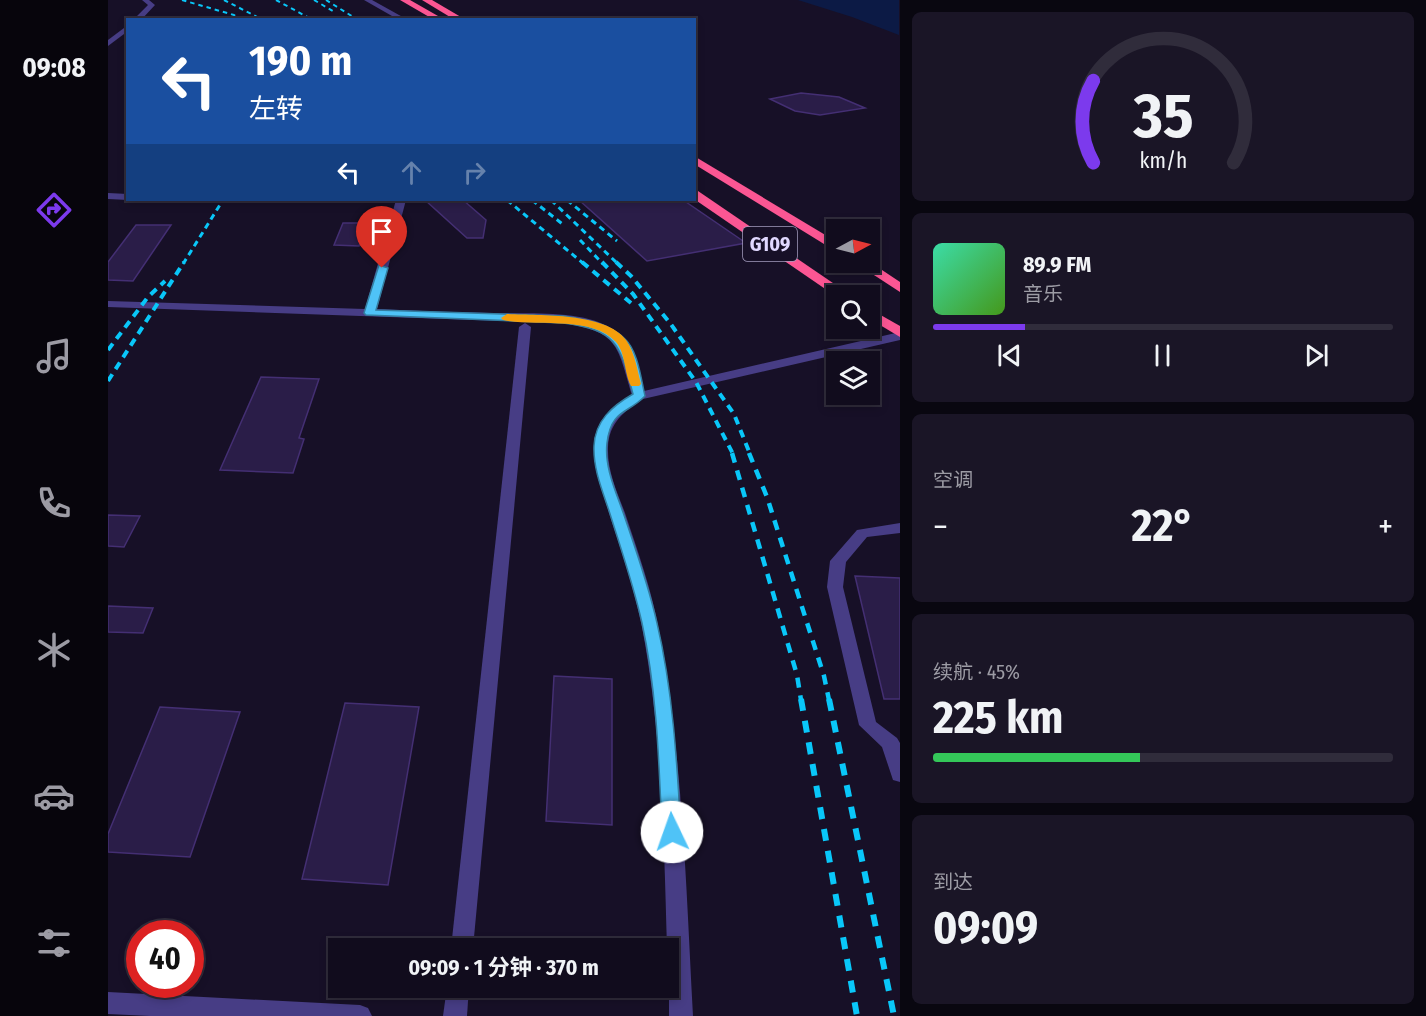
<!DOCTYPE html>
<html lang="zh">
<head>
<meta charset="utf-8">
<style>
	body { margin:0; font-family:"Fira Sans Condensed","Noto Sans SC",sans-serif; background:#1a1526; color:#f1f3f6; height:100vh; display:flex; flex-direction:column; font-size:22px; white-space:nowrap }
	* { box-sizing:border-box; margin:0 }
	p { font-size:20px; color:#9c9ba4 }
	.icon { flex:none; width:33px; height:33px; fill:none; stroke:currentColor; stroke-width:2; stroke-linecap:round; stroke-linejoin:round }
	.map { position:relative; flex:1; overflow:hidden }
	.drawer { display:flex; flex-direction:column; gap:12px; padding:12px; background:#090710; width:526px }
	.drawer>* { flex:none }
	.banner { position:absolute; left:18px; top:18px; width:570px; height:183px; border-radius:0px; box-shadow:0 3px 9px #0003,0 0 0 2px #302c3b; background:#1a4fa0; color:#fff; overflow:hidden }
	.needle { width:39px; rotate:83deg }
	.fabs { position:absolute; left:718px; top:219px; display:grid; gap:12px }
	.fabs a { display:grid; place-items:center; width:54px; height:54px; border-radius:0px; background:#110c1d; box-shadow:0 3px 9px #0003,0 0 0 2px #302c3b; font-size:30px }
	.speed { position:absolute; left:18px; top:920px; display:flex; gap:12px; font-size:30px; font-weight:700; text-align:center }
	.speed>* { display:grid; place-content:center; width:78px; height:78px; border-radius:50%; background:#110c1d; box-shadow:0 3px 9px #0003,0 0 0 2px #302c3b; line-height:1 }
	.speed .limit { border:9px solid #d22; background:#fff; color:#111 }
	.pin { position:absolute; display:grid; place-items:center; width:51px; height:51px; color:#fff; margin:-62px -26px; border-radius:50% 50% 50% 0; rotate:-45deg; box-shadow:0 0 6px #0007 }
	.pin .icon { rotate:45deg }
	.me { position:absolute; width:66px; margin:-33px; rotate:357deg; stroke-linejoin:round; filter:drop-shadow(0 0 4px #0008) }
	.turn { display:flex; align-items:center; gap:21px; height:126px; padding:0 24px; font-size:27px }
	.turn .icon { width:78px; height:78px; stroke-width:2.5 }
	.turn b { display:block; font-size:42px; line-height:51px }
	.lanes { display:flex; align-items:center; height:57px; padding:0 24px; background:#0003; justify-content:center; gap:30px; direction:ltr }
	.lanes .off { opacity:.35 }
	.big { font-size:45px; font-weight:700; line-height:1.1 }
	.drawer .widget { flex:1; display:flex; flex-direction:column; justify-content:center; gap:9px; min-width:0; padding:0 21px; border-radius:9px; background:#1a1526 }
	.drawer .dial { align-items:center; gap:0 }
	.dial svg { height:156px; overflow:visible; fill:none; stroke:#302c3b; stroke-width:7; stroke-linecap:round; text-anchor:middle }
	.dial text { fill:#f1f3f6; stroke:none }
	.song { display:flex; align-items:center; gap:18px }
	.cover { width:72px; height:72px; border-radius:9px; background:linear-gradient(135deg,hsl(160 70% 55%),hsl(100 70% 35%)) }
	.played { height:6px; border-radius:3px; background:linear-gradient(90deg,#7c3aed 20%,#302c3b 20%) }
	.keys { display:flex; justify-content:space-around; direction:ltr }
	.heat { display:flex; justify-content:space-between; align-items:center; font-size:33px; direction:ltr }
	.charge { height:9px; border-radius:4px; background:linear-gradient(90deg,#34c759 45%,#302c3b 0) }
	.trip { position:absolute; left:220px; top:938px; width:351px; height:60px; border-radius:0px; background:#110c1d; box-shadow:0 3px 9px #0003,0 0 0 2px #302c3b; font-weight:700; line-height:60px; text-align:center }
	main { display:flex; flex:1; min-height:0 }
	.menu { display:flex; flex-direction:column; width:108px; justify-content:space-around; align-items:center; background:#07050c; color:#9c9ba4 }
	.menu .icon { width:42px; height:42px }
	.menu .selected { color:#7c3aed }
	.menu b { font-size:27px; color:#f1f3f6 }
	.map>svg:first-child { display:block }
</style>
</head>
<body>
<main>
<nav class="menu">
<b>09:08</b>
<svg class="icon selected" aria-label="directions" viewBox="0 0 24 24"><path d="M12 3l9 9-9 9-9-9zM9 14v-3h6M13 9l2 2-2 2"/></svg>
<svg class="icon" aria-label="music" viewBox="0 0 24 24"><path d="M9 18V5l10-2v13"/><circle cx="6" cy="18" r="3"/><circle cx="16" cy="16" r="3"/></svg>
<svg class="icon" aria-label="phone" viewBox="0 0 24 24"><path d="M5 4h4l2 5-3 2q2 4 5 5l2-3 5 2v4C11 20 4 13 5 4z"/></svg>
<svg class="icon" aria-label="climate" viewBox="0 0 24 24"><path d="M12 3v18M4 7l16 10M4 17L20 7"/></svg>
<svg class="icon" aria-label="car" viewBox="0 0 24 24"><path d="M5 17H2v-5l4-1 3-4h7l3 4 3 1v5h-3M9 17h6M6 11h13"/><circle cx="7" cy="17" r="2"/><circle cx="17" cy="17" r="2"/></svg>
<svg class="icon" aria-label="filters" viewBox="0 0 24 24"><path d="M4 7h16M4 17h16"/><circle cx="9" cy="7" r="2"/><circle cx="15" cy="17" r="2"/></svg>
</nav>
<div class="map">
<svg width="792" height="1016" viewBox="0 0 792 1016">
	<rect width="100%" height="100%" fill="#171027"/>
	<!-- water -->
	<polygon fill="#0c1a45" points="690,0 791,0 791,35 744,17"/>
	<!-- building -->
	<g fill="#2a1d48" stroke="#442f73" stroke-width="1.5">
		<polygon points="693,93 731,97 757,108 712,115 687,111 662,99"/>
		<polygon points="317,200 355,200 378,220 375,238 359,238"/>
		<polygon points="471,200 575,200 638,243 539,261"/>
		<polygon points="235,223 259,223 251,246 226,245"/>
		<polygon points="28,225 63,225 25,281 0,280 0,262"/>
		<polygon points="153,377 211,379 191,438 196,439 185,473 112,470"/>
		<polygon points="0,515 32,516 16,547 0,546"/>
		<polygon points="747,576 792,578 792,699 776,699"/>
		<polygon points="0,606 45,608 35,633 0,632"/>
		<polygon points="446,676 504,679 504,825 438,821"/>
		<polygon points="237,703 311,707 280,885 194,879"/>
		<polygon points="52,707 132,712 82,857 0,852 0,834"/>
	</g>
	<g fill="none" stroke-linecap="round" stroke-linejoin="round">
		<!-- minor -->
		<g fill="#473d85" fill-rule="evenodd">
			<polygon points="34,0 41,0 47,5 33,20 25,20 40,5"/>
			<polygon points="256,0 264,0 300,20 291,20"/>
			<polygon points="20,25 20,31 0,46 0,40"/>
			<polygon points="0,193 20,194 20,200 22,200 20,200 0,199"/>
			<path d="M288,200H298L269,309C307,311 346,312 384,313C419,314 477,309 506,330C525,343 530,371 536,391L792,332V340L535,399C516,411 501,423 500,447C499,470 509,492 517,513C530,552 544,591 551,631C575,758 578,887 585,1016H561V948H559C556,841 554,733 534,627C526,588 513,550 501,513C495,492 485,470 486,447C487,422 504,407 524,395C509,345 511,332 455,323L0,307V301L257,309Z"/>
			<polygon points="417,323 423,327 365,948 343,948 411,327"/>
			<polygon points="792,523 792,533 759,537 738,562 735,587 768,722 789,738 792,743 792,782 785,780 774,747 751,725 719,587 722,561 749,530"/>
			<polygon points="339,987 361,987 359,1016 335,1016"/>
			<polygon points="0,992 252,1005 260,1008 264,1016 42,1016 0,1014"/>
		</g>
		<!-- highway -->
		<g fill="#fb5693" fill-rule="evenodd">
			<polygon points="292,0 302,0 330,16 323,18"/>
			<polygon points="314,0 324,0 358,20 347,20"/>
			<polygon points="586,156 729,242 729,252 586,164"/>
			<polygon points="586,190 590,191 744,296 729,297 586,199"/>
			<polygon points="746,262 762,262 792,282 792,292"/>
			<polygon points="762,309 792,326 792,337 762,319"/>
		</g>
		<!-- rail-far4 -->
		<g stroke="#09c7f9" stroke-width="2" stroke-dasharray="4.5 4" stroke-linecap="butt">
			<polyline points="74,0 126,15 132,20"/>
			<polyline points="116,0 155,20"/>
			<polyline points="168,0 205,20"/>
			<polyline points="206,0 225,11"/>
			<polyline points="218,0 250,20"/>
		</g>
		<!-- rail-far3 -->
		<g stroke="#09c7f9" stroke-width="3" stroke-dasharray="6 4.5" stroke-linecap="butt">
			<polyline points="399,200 476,264"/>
			<polyline points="424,200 457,226"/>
			<polyline points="443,200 510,264"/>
			<polyline points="459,200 509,241"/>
			<polyline points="472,240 495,264"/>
			<polyline points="75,264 115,200"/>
		</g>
		<!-- rail-far2 -->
		<g stroke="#09c7f9" stroke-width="4" stroke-dasharray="8 6" stroke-linecap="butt">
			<polyline points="474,262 523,303"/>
			<polyline points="494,262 525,294 588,382 625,454"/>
			<polyline points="508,262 523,276 562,323 626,414 642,454"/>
			<polyline points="0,350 40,297 57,281"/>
			<polyline points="0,381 76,262"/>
		</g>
		<!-- rail-far1 -->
		<g stroke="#09c7f9" stroke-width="4.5" stroke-dasharray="10 8" stroke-linecap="butt">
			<polyline points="624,453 689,675 693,700"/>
			<polyline points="641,453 659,497 716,676 721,700"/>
		</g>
		<!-- rail -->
		<g stroke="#09c7f9" stroke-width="6" stroke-dasharray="12 10" stroke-linecap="butt">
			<polyline points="693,699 749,1016"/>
			<polyline points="721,699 786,1016"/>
		</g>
	</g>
	<!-- route -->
	<path fill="#4fc3f7" stroke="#337fa1" stroke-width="1.5" d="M271,265L280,268L268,310L455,316C476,319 500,323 516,338C530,350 533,379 537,396C520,414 503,409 499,443C496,468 509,494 517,518C529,553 541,587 549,623C565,691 569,763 573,832L570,838L564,840L557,838L554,832C551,763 549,691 534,623C526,587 514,552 503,517C496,494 485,471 486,446C487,421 504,406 525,394C512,345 510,330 455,323L258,315L256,313Z"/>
	<!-- slow -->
	<path fill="#f59e0b" d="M399,314C431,316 497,312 518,340C527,353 529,369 533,384L531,386H523C516,373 518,354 508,342C484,315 428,327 395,320L393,318Z"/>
	<g text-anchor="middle" stroke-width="6" stroke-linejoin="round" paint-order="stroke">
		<!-- shield labels -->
		<rect fill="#171027" stroke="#a49cbe" stroke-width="1.5" x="635" y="227" width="54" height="34" rx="4.5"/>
		<g font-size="20" font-weight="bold" fill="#e0d8fe">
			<text x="662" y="251">G109</text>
		</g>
	</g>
</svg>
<div class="fabs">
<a><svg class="needle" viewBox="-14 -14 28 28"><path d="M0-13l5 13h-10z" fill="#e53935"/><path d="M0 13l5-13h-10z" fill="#9c9ba4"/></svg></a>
<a><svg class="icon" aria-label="search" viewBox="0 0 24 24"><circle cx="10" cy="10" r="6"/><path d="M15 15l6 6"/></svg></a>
<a><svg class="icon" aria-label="layers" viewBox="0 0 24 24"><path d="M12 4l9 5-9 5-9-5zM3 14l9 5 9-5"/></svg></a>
</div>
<div class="speed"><div class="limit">40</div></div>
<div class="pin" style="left:274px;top:268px;background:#d93025"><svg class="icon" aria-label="arrive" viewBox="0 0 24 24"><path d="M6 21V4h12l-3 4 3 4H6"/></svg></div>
<svg class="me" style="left:564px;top:832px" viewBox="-20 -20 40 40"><circle r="19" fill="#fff"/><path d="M0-13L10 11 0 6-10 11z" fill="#4fc3f7"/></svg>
<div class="trip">09:09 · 1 分钟 · 370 m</div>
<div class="banner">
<div class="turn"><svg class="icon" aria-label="left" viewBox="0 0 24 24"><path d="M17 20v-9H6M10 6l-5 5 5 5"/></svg><div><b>190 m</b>左转</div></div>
<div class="lanes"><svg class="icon" aria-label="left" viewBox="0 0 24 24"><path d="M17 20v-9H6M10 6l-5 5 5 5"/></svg><svg class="icon off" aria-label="ahead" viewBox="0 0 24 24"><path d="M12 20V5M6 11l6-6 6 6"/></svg><svg class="icon off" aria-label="right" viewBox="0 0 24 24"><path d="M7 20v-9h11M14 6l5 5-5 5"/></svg></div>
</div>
</div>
<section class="drawer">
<div class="widget dial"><svg viewBox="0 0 100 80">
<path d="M14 69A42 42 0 1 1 86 69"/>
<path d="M14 69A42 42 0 0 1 14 27" stroke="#7c3aed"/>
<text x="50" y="56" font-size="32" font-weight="700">35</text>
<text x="50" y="72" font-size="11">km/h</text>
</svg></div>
<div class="widget">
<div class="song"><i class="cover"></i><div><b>89.9 FM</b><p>音乐</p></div></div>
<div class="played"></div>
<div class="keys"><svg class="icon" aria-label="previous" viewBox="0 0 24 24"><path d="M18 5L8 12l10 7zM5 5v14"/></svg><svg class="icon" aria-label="pause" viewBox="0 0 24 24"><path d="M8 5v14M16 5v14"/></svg><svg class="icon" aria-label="next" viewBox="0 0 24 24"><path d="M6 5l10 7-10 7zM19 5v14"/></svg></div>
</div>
<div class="widget"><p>空调</p>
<div class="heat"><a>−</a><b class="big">22°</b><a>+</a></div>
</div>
<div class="widget"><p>续航 · 45%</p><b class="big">225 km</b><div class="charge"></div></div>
<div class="widget"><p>到达</p><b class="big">09:09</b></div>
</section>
</main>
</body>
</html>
